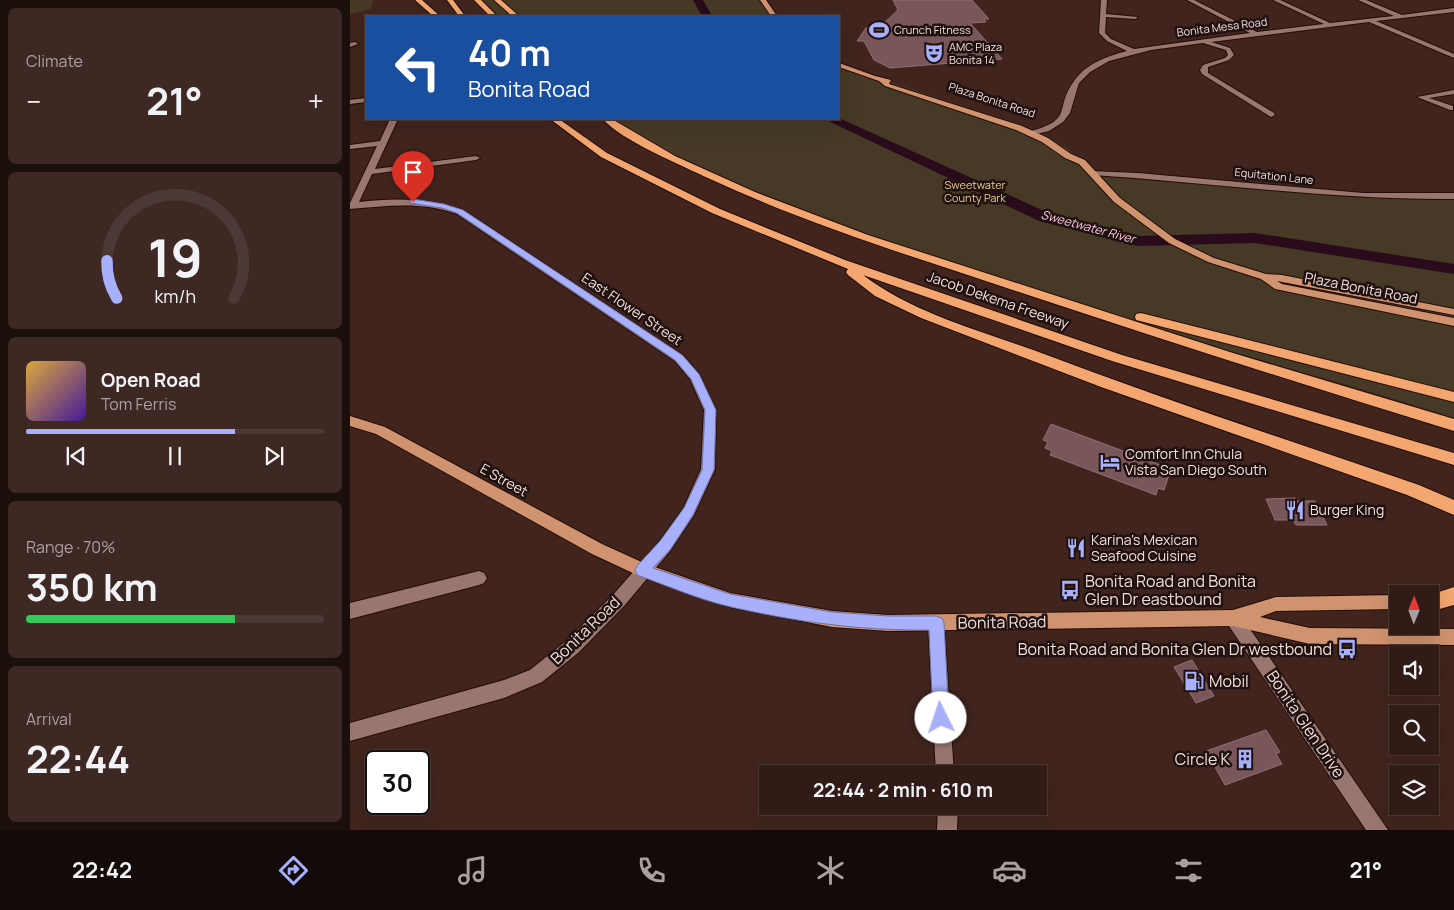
<!DOCTYPE html>
<html lang="en">
<head>
<meta charset="utf-8">
<style>
	body { margin:0; font-family:Manrope,sans-serif; background:#3d2823; color:#f1f3f6; height:100vh; display:flex; flex-direction:column; font-size:19px; white-space:nowrap }
	* { box-sizing:border-box; margin:0 }
	p { font-size:16px; color:#a8a1a1 }
	.icon { flex:none; width:28px; height:28px; fill:none; stroke:currentColor; stroke-width:2; stroke-linecap:round; stroke-linejoin:round }
	.map { position:relative; flex:1; overflow:hidden }
	.drawer { display:flex; flex-direction:column; gap:8px; padding:8px; background:#1b0f0c; width:350px }
	.drawer>* { flex:none }
	.banner { position:absolute; left:15px; top:15px; width:475px; height:105px; border-radius:0px; box-shadow:0 5px 20px #0002,0 0 0 1px #4c3935; background:#1a4fa0; color:#fff; overflow:hidden }
	.needle { width:32px; rotate:1deg }
	.fabs { position:absolute; left:1039px; top:585px; display:grid; gap:10px }
	.fabs a { display:grid; place-items:center; width:50px; height:50px; border-radius:0px; background:#311b16; box-shadow:0 5px 20px #0002,0 0 0 1px #4c3935; font-size:25px }
	.speed { position:absolute; left:15px; top:750px; display:flex; gap:10px; font-size:25px; font-weight:700; text-align:center }
	.speed>* { display:grid; place-content:center; width:65px; height:65px; border-radius:50%; background:#311b16; box-shadow:0 5px 20px #0002,0 0 0 1px #4c3935; line-height:1 }
	.speed .limit { border:2px solid #111; border-radius:8px; background:#fff; color:#111 }
	.pin { position:absolute; display:grid; place-items:center; width:42px; height:42px; color:#fff; margin:-51px -21px; border-radius:50% 50% 50% 0; rotate:-45deg; box-shadow:0 0 5px #0007 }
	.pin .icon { rotate:45deg }
	.me { position:absolute; width:55px; margin:-28px; rotate:356deg; stroke-linejoin:round; filter:drop-shadow(0 0 4px #0008) }
	.turn { display:flex; align-items:center; gap:18px; height:105px; padding:0 20px; font-size:22px }
	.turn .icon { width:65px; height:65px; stroke-width:2.5 }
	.turn b { display:block; font-size:35px; line-height:42px }
	.big { font-size:38px; font-weight:700; line-height:1.1 }
	.drawer .tile { flex:1; display:flex; flex-direction:column; justify-content:center; gap:8px; min-width:0; padding:0 18px; border-radius:8px; background:#3d2823 }
	.drawer .dial { align-items:center; gap:0 }
	.dial svg { height:130px; overflow:visible; fill:none; stroke:#4c3935; stroke-width:7; stroke-linecap:round; text-anchor:middle }
	.dial text { fill:#f1f3f6; stroke:none }
	.song { display:flex; align-items:center; gap:15px }
	.cover { width:60px; height:60px; border-radius:8px; background:linear-gradient(135deg,hsl(40 70% 55%),hsl(260 70% 35%)) }
	.played { height:5px; border-radius:2px; background:linear-gradient(90deg,#a8b0fc 70%,#4c3935 70%) }
	.keys { display:flex; justify-content:space-around; direction:ltr }
	.heat { display:flex; justify-content:space-between; align-items:center; font-size:28px; direction:ltr }
	.charge { height:8px; border-radius:4px; background:linear-gradient(90deg,#34c759 70%,#4c3935 0) }
	.trip { position:absolute; left:409px; top:765px; width:288px; height:50px; border-radius:0px; background:#311b16; box-shadow:0 5px 20px #0002,0 0 0 1px #4c3935; font-weight:700; line-height:50px; text-align:center }
	.tab-bar { display:flex; height:80px; justify-content:space-around; align-items:center; background:#140b09; color:#a8a1a1 }
	.tab-bar .icon { width:35px; height:35px }
	.tab-bar .on { color:#a8b0fc }
	.tab-bar b { font-size:22px; color:#f1f3f6 }
	main { display:flex; flex:1; min-height:0 }
	.map>svg:first-child { display:block }
</style>
</head>
<body>
<main>
<section class="drawer">
<div class="tile"><p>Climate</p>
<div class="heat"><a>−</a><b class="big">21°</b><a>+</a></div>
</div>
<div class="tile dial"><svg viewBox="0 0 100 80">
<path d="M14 69A42 42 0 1 1 86 69"/>
<path d="M14 69A42 42 0 0 1 8 46" stroke="#a8b0fc"/>
<text x="50" y="56" font-size="32" font-weight="700">19</text>
<text x="50" y="72" font-size="11">km/h</text>
</svg></div>
<div class="tile">
<div class="song"><i class="cover"></i><div><b>Open Road</b><p>Tom Ferris</p></div></div>
<div class="played"></div>
<div class="keys"><svg class="icon" aria-label="previous" viewBox="0 0 24 24"><path d="M18 5L8 12l10 7zM5 5v14"/></svg><svg class="icon" aria-label="pause" viewBox="0 0 24 24"><path d="M8 5v14M16 5v14"/></svg><svg class="icon" aria-label="next" viewBox="0 0 24 24"><path d="M6 5l10 7-10 7zM19 5v14"/></svg></div>
</div>
<div class="tile"><p>Range · 70%</p><b class="big">350 km</b><div class="charge"></div></div>
<div class="tile"><p>Arrival</p><b class="big">22:44</b></div>
</section>
<div class="map">
<svg width="1104" height="830" viewBox="0 0 1104 830">
	<rect width="100%" height="100%" fill="#41241e"/>
	<!-- green -->
	<g fill="#463a26">
		<polygon points="0,0 23,0 21,9 0,14"/>
		<polygon points="122,0 413,0 424,16 138,16"/>
		<polygon points="489,65 691,132 718,149 745,175 960,191 1104,197 1104,418 1032,395 879,351 516,238 401,194 273,133 252,119 489,119"/>
	</g>
	<g fill="none" stroke-linecap="round" stroke-linejoin="round">
		<!-- river -->
		<g fill="#290b1c" fill-rule="evenodd">
			<polygon points="343,0 353,0 362,16 352,16"/>
			<polygon points="489,118 701,214 788,236 905,233 1104,264 1104,274 905,243 788,246 689,221 474,119"/>
		</g>
	</g>
	<!-- building -->
	<g fill="#78565a" stroke="#936f74">
		<polygon points="543,0 622,0 639,19 634,19 636,22 620,23 652,59 540,68 524,60 514,41 507,41 516,28 532,25 548,10"/>
		<polygon points="701,424 821,469 814,490 808,488 806,495 700,455 702,451 695,448 698,442 693,440"/>
		<polygon points="945,498 946,501 965,501 977,525 946,525 943,520 925,520 916,499"/>
		<polygon points="842,660 864,696 846,703 824,667"/>
		<polygon points="916,730 930,752 926,754 932,764 875,785 856,751"/>
	</g>
	<g fill="none" stroke-linecap="round" stroke-linejoin="round">
		<defs>
			<g id="minor">
				<path d="M751,0H757L756,14L788,17L785,19L756,17L755,33L761,39L784,49L900,33L837,0H844L907,32L974,24L923,0H930L980,23L1044,16L1008,0H1016L1052,15L1104,8V12L1026,21L1104,54V58L1019,22L861,42L880,48L884,55L879,60L858,67V73L924,113L925,115L921,117L852,74L850,70L853,65L875,58L878,55L876,50L853,43L801,50L759,61L740,72L729,83L720,113L713,122L699,131L678,136V132C726,119 703,110 724,81C736,64 757,56 777,51L757,41L749,33Z"/>
				<polygon points="0,43 5,42 8,44 0,47"/>
				<polygon points="1104,90 1104,94 1079,98 1103,106 1103,110 1100,110 1067,97"/>
				<polygon points="16,98 16,102 0,104 0,100"/>
				<path d="M40,119H48L25,169L126,156L130,158L126,160L22,174L9,202C45,198 79,198 113,210L333,355L349,374L366,410L365,469L344,515L320,551L275,605L228,653L192,682L154,698L0,741V723L154,680L180,670L216,641L263,595L310,541L334,507L351,469L354,410L340,379L325,361L107,214C71,201 37,206 0,209V203L27,146L0,149V145L30,141Z"/>
				<path d="M740,171L788,173L1013,193H1104V199C983,200 864,183 743,175H740Z"/>
				<polygon points="129,571 134,573 137,578 134,583 129,585 0,619 0,603"/>
				<polygon points="883,610 889,613 1038,830 1016,830 877,623 875,618 877,613"/>
				<polygon points="586,615 592,618 594,623 604,774 586,774 578,623 580,618"/>
				<polygon points="588,806 608,806 607,830 587,830"/>
			</g>
			<g id="major">
				<polygon points="410,0 416,0 427,16 421,16"/>
				<polygon points="489,63 525,76 541,80 539,84 672,126 698,138 721,154 735,160 770,198 825,239 864,258 916,274 932,275 1104,309 1104,315 927,281 932,284 1104,318 1104,326 925,289 911,279 858,262 819,243 764,202 729,164 715,158 692,142 666,130 535,86 529,81 489,67"/>
				<polygon points="0,416 35,427 252,544 296,564 380,593 482,611 538,615 883,610 926,597 1048,595 1048,609 926,611 910,617 960,628 1104,629 1104,645 960,644 883,626 538,631 482,627 380,607 287,575 242,554 26,434 0,426"/>
			</g>
			<g id="highway">
				<polygon points="65,0 72,0 90,16 83,16"/>
				<polygon points="97,0 103,0 115,16 109,16"/>
				<polygon points="124,0 131,0 147,16 140,16"/>
				<polygon points="144,0 151,0 169,16 162,16"/>
				<path d="M200,119H209L257,153L370,209L495,260L772,355L1104,453V465L762,361L513,275C563,313 628,330 686,351C812,399 941,441 1069,485L1104,500V515L1057,495L751,387L571,318L525,296L498,275L496,272L498,269L362,213L251,157Z"/>
				<path d="M253,119H262L325,156L405,192L518,235L883,353L1104,419V431C958,386 813,340 669,292C564,257 459,225 360,179C333,166 270,140 253,119Z"/>
				<polygon points="791,313 1104,392 1104,402 786,320 785,317 786,314"/>
				<polygon points="1104,587 1104,605 1086,610 1080,607 1080,595"/>
			</g>
		</defs>
		<!-- minor casing -->
		<use href="#minor" stroke="#260c07" stroke-width="2"/>
		<!-- major casing -->
		<use href="#major" stroke="#260c07" stroke-width="2"/>
		<!-- highway casing -->
		<use href="#highway" stroke="#260c07" stroke-width="2"/>
		<!-- minor -->
		<use href="#minor" fill="#99766e" fill-rule="evenodd"/>
		<!-- major -->
		<use href="#major" fill="#d0936f" fill-rule="evenodd"/>
		<!-- highway -->
		<use href="#highway" fill="#f4a670" fill-rule="evenodd"/>
	</g>
	<!-- route -->
	<path fill="#a8b0fc" stroke="#6d72a4" d="M63,199L94,204L113,210L332,355L349,374L366,410L364,470L343,515L320,550L303,568L380,594L482,612L538,616H586L592,618L594,623L599,718L597,724L591,726L585,724L583,718L579,630C513,631 447,622 381,607C350,600 318,586 287,575L285,570L287,566L310,541L334,508L352,470L355,410L341,379L325,360L107,213L92,208L60,203V200Z"/>
	<!-- icons -->
	<defs>
		<symbol id="stadium-bare" viewBox="-9 -9 18 18"><path d="M0-5a6.5 5 0 1 0 0 10a6.5 5 0 1 0 0-10ZM-3.5-1.8h7v3.6h-7Z" fill="#a8b0fc" stroke="#1f110f" stroke-width="2.5" paint-order="stroke"/></symbol>
		<symbol id="theatre-bare" viewBox="-9 -9 18 18"><path d="M-5-5.5Q0-4 5-5.5V0Q5 5 0 6Q-5 5-5 0ZM-3.3-2.5H-1v1.5H-3.3ZM1-2.5H3.3v1.5H1ZM-2.8 1Q0 5.5 2.8 1Z" fill="#a8b0fc" stroke="#1f110f" stroke-width="2.5" paint-order="stroke"/></symbol>
		<symbol id="hotel-bare" viewBox="-9 -9 18 18"><path d="M-6-4.5h1.5V1H6V5H4.5V3h-9V5H-6ZM-4 0a1.8 1.8 0 1 1 3.6 0ZM.5 0V-2.5h3Q6-2.5 6 0Z" fill="#a8b0fc" stroke="#1f110f" stroke-width="2.5" paint-order="stroke"/></symbol>
		<symbol id="restaurant-bare" viewBox="-9 -9 18 18"><path d="M-5-6h1v4h1v-4h1v4h1v-4h1v5L-1.5 .5V6h-2V.5L-5-1ZM5-6V6H3V1.5H1.5Q1.5-4 5-6Z" fill="#a8b0fc" stroke="#1f110f" stroke-width="2.5" paint-order="stroke"/></symbol>
		<symbol id="bus-bare" viewBox="-9 -9 18 18"><path d="M-5-6H5V4H4V6H2V4H-2V6H-4V4H-5ZM-3.5-4V0h7V-4ZM-3.5 1.2v1.5H-2V1.2ZM2 1.2v1.5H3.5V1.2Z" fill="#a8b0fc" stroke="#1f110f" stroke-width="2.5" paint-order="stroke"/></symbol>
		<symbol id="fuel-bare" viewBox="-9 -9 18 18"><path d="M-5.5-6h7V0h2V4h1.3V-2.5L3-4.5l.8-.8L6-3V5H2.5V1h-1V6h-7ZM-4.2-4.7v3.2H.2V-4.7Z" fill="#a8b0fc" stroke="#1f110f" stroke-width="2.5" paint-order="stroke"/></symbol>
		<symbol id="building-bare" viewBox="-9 -9 18 18"><path d="M-4-6H4V6H1V3H-1V6H-4ZM-2.5-4.3h1.7v1.8h-1.7ZM.8-4.3h1.7v1.8H.8ZM-2.5-1h1.7V.8h-1.7ZM.8-1h1.7V.8H.8Z" fill="#a8b0fc" stroke="#1f110f" stroke-width="2.5" paint-order="stroke"/></symbol>
	</defs>
	<g fill-rule="evenodd">
		<use href="#stadium-bare" x="515" y="16" width="28" height="28"/>
		<use href="#theatre-bare" x="570" y="39" width="28" height="28"/>
		<use href="#hotel-bare" x="746" y="448" width="28" height="28"/>
		<use href="#restaurant-bare" x="931" y="496" width="28" height="28"/>
		<use href="#restaurant-bare" x="712" y="534" width="28" height="28"/>
		<use href="#bus-bare" x="706" y="576" width="28" height="28"/>
		<use href="#bus-bare" x="983" y="635" width="28" height="28"/>
		<use href="#fuel-bare" x="830" y="667" width="28" height="28"/>
		<use href="#building-bare" x="881" y="745" width="28" height="28"/>
	</g>
	<g text-anchor="middle" stroke-width="5" stroke-linejoin="round" paint-order="stroke">
		<!-- far-street labels -->
		<g font-size="11" fill="#f3dfda" stroke="#1f110f">
			<text transform="translate(872 27) rotate(-7)" y="4">Bonita Mesa Road</text>
			<text transform="translate(642 100) rotate(18)" y="4">Plaza Bonita Road</text>
			<text transform="translate(924 176) rotate(6)" y="4">Equitation Lane</text>
		</g>
		<!-- far-poi labels -->
		<g font-size="11" fill="#f3dfda" stroke="#1f110f" text-anchor="start">
			<text x="544" y="34">Crunch Fitness</text>
			<text x="599" y="51">AMC Plaza<tspan x="599" dy="13">Bonita 14</tspan></text>
		</g>
		<!-- far-park labels -->
		<g font-size="11" fill="#efc98f" stroke="#1f110f">
			<text x="625" y="189">Sweetwater<tspan x="625" dy="13">County Park</tspan></text>
		</g>
		<!-- far-water labels -->
		<g font-size="12" font-style="italic" fill="#fec9e3" stroke="#1f110f">
			<text transform="translate(738 227) rotate(15)" y="4">Sweetwater River</text>
		</g>
		<!-- street labels -->
		<g font-size="14" fill="#f3dfda" stroke="#1f110f">
			<text transform="translate(1011 288) rotate(11)" y="5">Plaza Bonita Road</text>
			<text transform="translate(648 300) rotate(19)" y="5">Jacob Dekema Freeway</text>
			<text transform="translate(282 309) rotate(34)" y="5">East Flower Street</text>
			<text transform="translate(154 480) rotate(29)" y="5">E Street</text>
		</g>
		<!-- poi labels -->
		<g font-size="14" fill="#f3dfda" stroke="#1f110f" text-anchor="start">
			<text x="775" y="459">Comfort Inn Chula<tspan x="775" dy="16">Vista San Diego South</tspan></text>
			<text x="960" y="515">Burger King</text>
			<text x="741" y="545">Karina's Mexican<tspan x="741" dy="16">Seafood Cuisine</tspan></text>
		</g>
		<!-- near-poi labels -->
		<g font-size="16" fill="#f3dfda" stroke="#1f110f" text-anchor="start">
			<text x="735" y="587">Bonita Road and Bonita<tspan x="735" dy="18">Glen Dr eastbound</tspan></text>
			<text x="982" y="655" text-anchor="end">Bonita Road and Bonita Glen Dr westbound</text>
			<text x="859" y="687">Mobil</text>
			<text x="880" y="765" text-anchor="end">Circle K</text>
		</g>
		<!-- near-street labels -->
		<g font-size="16" fill="#f3dfda" stroke="#1f110f">
			<text transform="translate(652 622) rotate(-1)" y="6">Bonita Road</text>
			<text transform="translate(235 630) rotate(-44)" y="6">Bonita Road</text>
			<text transform="translate(956 724) rotate(56)" y="6">Bonita Glen Drive</text>
		</g>
	</g>
</svg>
<div class="fabs">
<a><svg class="needle" viewBox="-14 -14 28 28"><path d="M0-13l5 13h-10z" fill="#e53935"/><path d="M0 13l5-13h-10z" fill="#a8a1a1"/></svg></a>
<a><svg class="icon" aria-label="sound" viewBox="0 0 24 24"><path d="M4 9h4l5-4v14l-5-4H4zM17 9q2 3 0 6"/></svg></a>
<a><svg class="icon" aria-label="search" viewBox="0 0 24 24"><circle cx="10" cy="10" r="6"/><path d="M15 15l6 6"/></svg></a>
<a><svg class="icon" aria-label="layers" viewBox="0 0 24 24"><path d="M12 4l9 5-9 5-9-5zM3 14l9 5 9-5"/></svg></a>
</div>
<div class="speed"><div class="limit">30</div></div>
<div class="pin" style="left:63px;top:202px;background:#d93025"><svg class="icon" aria-label="arrive" viewBox="0 0 24 24"><path d="M6 21V4h12l-3 4 3 4H6"/></svg></div>
<svg class="me" style="left:591px;top:718px" viewBox="-20 -20 40 40"><circle r="19" fill="#fff"/><path d="M0-13L10 11 0 6-10 11z" fill="#a8b0fc"/></svg>
<div class="trip">22:44 · 2 min · 610 m</div>
<div class="banner">
<div class="turn"><svg class="icon" aria-label="left" viewBox="0 0 24 24"><path d="M17 20v-9H6M10 6l-5 5 5 5"/></svg><div><b>40 m</b>Bonita Road</div></div>
</div>
</div>
</main>
<nav class="tab-bar">
<b>22:42</b>
<svg class="icon on" aria-label="directions" viewBox="0 0 24 24"><path d="M12 3l9 9-9 9-9-9zM9 14v-3h6M13 9l2 2-2 2"/></svg>
<svg class="icon" aria-label="music" viewBox="0 0 24 24"><path d="M9 18V5l10-2v13"/><circle cx="6" cy="18" r="3"/><circle cx="16" cy="16" r="3"/></svg>
<svg class="icon" aria-label="phone" viewBox="0 0 24 24"><path d="M5 4h4l2 5-3 2q2 4 5 5l2-3 5 2v4C11 20 4 13 5 4z"/></svg>
<svg class="icon" aria-label="climate" viewBox="0 0 24 24"><path d="M12 3v18M4 7l16 10M4 17L20 7"/></svg>
<svg class="icon" aria-label="car" viewBox="0 0 24 24"><path d="M5 17H2v-5l4-1 3-4h7l3 4 3 1v5h-3M9 17h6M6 11h13"/><circle cx="7" cy="17" r="2"/><circle cx="17" cy="17" r="2"/></svg>
<svg class="icon" aria-label="filters" viewBox="0 0 24 24"><path d="M4 7h16M4 17h16"/><circle cx="9" cy="7" r="2"/><circle cx="15" cy="17" r="2"/></svg>
<b>21°</b>
</nav>
</body>
</html>
